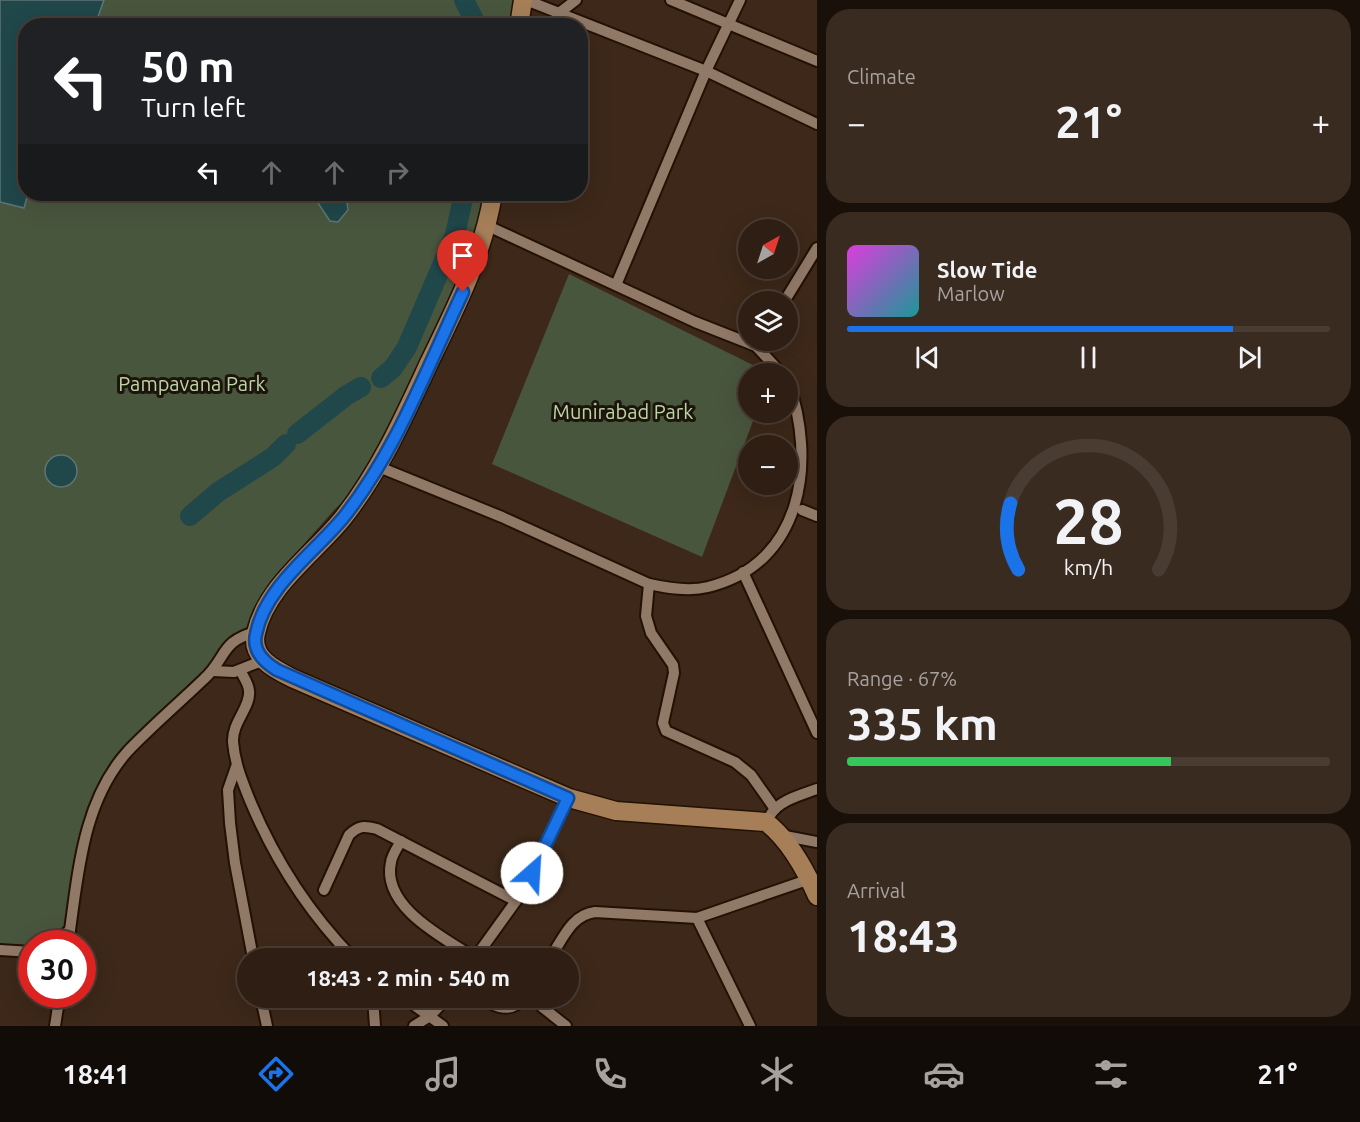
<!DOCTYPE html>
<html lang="en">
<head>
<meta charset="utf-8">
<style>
	body { margin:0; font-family:Ubuntu,sans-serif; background:#3a2b21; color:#f1f3f6; height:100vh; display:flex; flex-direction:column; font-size:22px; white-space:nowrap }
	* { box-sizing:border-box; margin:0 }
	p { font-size:20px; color:#a7a2a0 }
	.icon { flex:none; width:33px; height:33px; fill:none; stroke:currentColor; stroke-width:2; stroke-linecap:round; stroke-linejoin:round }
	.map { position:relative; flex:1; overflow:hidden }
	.drawer { display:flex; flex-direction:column; gap:9px; padding:9px; background:#19100a; width:543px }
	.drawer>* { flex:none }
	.top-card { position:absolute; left:18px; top:18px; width:570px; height:183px; border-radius:24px; box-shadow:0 6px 24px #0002,0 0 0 2px #493c33; background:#202124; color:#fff; overflow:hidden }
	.needle { width:39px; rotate:39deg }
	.buttons { position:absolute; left:738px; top:219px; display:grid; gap:12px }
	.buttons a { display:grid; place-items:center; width:60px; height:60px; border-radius:50%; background:#2e1e13; box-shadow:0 6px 24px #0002,0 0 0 2px #493c33; font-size:30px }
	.speed { position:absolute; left:18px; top:930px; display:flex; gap:12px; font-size:30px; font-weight:700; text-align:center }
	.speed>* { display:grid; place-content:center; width:78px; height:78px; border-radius:50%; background:#2e1e13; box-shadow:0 6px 24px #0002,0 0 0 2px #493c33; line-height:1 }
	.speed .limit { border:9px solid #d22; background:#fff; color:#111 }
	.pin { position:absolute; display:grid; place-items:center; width:51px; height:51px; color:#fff; margin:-62px -26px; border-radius:50% 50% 50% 0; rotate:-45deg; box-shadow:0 0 6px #0007 }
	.pin .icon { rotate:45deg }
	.me { position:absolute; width:66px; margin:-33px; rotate:26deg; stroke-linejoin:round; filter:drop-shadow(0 0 4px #0008) }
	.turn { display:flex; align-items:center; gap:21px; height:126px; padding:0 24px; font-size:27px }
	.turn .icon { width:78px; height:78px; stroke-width:2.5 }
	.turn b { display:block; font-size:42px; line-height:51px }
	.lanes { display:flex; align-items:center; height:57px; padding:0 24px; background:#0003; justify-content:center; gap:30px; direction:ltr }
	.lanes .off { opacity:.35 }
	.big { font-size:45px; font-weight:700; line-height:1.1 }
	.drawer .card { flex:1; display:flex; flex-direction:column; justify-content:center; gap:9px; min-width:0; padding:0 21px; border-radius:24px; background:#3a2b21 }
	.drawer .dial { align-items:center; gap:0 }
	.dial svg { height:156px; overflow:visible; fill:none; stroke:#493c33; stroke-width:7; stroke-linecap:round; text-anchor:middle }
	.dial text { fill:#f1f3f6; stroke:none }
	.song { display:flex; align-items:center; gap:18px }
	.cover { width:72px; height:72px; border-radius:9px; background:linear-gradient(135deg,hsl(300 70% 55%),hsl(180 70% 35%)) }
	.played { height:6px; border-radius:3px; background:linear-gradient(90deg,#1a73e8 80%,#493c33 80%) }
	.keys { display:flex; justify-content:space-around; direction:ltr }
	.heat { display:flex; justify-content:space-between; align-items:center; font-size:33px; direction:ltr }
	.charge { height:9px; border-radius:4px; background:linear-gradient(90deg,#34c759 67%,#493c33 0) }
	.trip { position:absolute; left:237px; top:948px; width:342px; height:60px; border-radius:30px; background:#2e1e13; box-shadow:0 6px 24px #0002,0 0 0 2px #493c33; font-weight:700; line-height:60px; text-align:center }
	.tab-bar { display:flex; height:96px; justify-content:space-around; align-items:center; background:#120c08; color:#a7a2a0 }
	.tab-bar .icon { width:42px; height:42px }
	.tab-bar .active { color:#1a73e8 }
	.tab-bar b { font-size:27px; color:#f1f3f6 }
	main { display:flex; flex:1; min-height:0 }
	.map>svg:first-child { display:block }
</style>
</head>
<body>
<main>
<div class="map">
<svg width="817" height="1026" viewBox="0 0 817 1026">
	<rect width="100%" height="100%" fill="#3d2819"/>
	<!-- green -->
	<g fill="#49563e">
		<polygon points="0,0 523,0 519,25 26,26 26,194 493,194 488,226 379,467 334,510 267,586 243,635 213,671 145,734 98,799 70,930 53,943 32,944 31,951 0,950"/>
		<polygon points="569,274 769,373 748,374 748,412 756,413 702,557 492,464"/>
	</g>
	<!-- water -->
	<g fill="#20474a" stroke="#5f7676" stroke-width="1.5">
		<polygon points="0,0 104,0 95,25 26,26 26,194 28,194 24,208 0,202"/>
		<polygon points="312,194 346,194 348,210 338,222 330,221"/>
		<circle cx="61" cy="471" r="16"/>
	</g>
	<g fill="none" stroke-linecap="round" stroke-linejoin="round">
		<!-- river -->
		<g stroke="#20474a" stroke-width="20">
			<polyline points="464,0 477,26"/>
			<polyline points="381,378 393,368 407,347 455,235 464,194"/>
			<polyline points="297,434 347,395 361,387"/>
			<polyline points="190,516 218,492 273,457 286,444"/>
		</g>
		<defs>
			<g id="minor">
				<polyline points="526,0 706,71 817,124"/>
				<polyline points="671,0 817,61"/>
				<polyline points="559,13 576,0"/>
				<polyline points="488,226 695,322 756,346 782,374"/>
				<polyline points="616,285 706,71 740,0"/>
				<polyline points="784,302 817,248"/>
				<path d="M379,467L502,517L649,584C667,588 689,592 708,587C803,564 817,461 788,381"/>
				<polyline points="802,510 817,516"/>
				<polyline points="743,572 817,733"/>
				<polyline points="649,584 646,616 651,633 673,665 674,673 663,723 666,731 735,762 751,775 775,809"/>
				<path d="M240,670C243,676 249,684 249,691C251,707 232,722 233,742C235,765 243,783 251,803C276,862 309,913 353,958"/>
				<polyline points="213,671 234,672 264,660"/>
				<polyline points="236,767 228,790 230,823 235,863 253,958"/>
				<path d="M771,814C780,800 801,795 817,789"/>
				<polyline points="780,835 817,842"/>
				<path d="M401,841C397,848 392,855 391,862C381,907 444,938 475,958"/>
				<path d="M324,890L349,835C359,825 365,826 377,829L516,901"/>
				<polyline points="697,918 750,1026"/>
				<polyline points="53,944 70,930"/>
				<path d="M68,944C78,878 81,803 128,751C152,726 179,703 204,679C227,658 220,641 256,632"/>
				<polyline points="0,950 32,952"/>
				<polyline points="475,958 516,901 569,798"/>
				<path d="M550,958C563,939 571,915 595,912L697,918L810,879"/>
				<polyline points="261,998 267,1026"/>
				<polyline points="373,998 375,1026"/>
				<polyline points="404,998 443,1026"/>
				<path d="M482,998C497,1009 511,1013 525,998"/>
				<polyline points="531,998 566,1026"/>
				<polyline points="55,1026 60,994"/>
				<polyline points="414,1026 430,1016 447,998"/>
			</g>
			<g id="primary">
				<polyline points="519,26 523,0"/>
				<path d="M493,194C483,255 456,307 429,363C404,417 380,471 343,518C314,554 266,586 256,633C250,657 274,669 292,678L569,798L616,811L766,822C788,839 806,871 817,896"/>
			</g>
		</defs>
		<!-- minor casing -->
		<use href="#minor" stroke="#231103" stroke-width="14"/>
		<!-- primary casing -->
		<use href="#primary" stroke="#231103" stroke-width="21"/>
		<!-- minor -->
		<use href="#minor" stroke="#917968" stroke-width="10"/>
		<!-- primary -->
		<use href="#primary" stroke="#a67f59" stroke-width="18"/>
	</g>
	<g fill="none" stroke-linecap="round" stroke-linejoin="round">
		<defs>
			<path id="route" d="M463,292C427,368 396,452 343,518C314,553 265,587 256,634C252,651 264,662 277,670L568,798L532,873"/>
		</defs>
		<!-- route casing -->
		<use href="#route" stroke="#114b97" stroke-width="15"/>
		<!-- route -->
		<use href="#route" stroke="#1a73e8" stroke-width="10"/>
	</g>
	<g text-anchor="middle" stroke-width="6" stroke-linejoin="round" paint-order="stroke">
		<!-- park labels -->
		<g font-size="20" fill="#bbd6a3" stroke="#1d140d">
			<text x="192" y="391">Pampavana Park</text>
			<text x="623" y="419">Munirabad Park</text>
		</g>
	</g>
</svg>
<div class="buttons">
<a><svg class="needle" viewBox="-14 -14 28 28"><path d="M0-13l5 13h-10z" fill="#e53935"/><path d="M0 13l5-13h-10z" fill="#a7a2a0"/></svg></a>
<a><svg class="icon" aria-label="layers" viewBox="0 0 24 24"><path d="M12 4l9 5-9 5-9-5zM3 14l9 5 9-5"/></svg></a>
<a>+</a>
<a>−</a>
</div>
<div class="speed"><div class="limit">30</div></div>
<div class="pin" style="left:463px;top:292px;background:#d93025"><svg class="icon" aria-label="arrive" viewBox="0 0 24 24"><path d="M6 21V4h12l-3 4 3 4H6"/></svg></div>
<svg class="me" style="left:532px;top:873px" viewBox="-20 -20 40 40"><circle r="19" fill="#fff"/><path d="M0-13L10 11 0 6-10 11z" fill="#1a73e8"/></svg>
<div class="trip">18:43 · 2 min · 540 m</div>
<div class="top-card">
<div class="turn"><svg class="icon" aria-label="left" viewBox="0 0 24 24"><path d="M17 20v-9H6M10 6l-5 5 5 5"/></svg><div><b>50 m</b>Turn left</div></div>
<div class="lanes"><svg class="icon" aria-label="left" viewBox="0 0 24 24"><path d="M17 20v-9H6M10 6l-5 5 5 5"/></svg><svg class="icon off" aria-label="ahead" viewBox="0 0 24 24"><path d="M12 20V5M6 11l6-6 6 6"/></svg><svg class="icon off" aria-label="ahead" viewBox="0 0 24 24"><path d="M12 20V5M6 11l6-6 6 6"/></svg><svg class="icon off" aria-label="right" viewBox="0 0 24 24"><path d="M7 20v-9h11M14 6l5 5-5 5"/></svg></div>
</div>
</div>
<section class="drawer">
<div class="card"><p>Climate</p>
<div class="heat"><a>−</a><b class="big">21°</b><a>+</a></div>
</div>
<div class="card">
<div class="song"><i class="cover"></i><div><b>Slow Tide</b><p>Marlow</p></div></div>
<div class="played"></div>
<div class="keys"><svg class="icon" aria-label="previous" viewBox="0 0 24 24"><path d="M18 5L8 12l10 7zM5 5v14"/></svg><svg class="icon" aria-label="pause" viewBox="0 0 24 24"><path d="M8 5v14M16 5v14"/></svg><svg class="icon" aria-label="next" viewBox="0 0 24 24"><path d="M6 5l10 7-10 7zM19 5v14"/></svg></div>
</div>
<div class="card dial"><svg viewBox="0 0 100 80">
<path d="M14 69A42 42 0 1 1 86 69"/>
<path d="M14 69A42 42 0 0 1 10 35" stroke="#1a73e8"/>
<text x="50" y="56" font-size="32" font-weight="700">28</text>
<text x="50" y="72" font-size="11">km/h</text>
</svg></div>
<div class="card"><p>Range · 67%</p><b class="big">335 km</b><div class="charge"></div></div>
<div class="card"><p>Arrival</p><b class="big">18:43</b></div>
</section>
</main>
<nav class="tab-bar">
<b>18:41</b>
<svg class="icon active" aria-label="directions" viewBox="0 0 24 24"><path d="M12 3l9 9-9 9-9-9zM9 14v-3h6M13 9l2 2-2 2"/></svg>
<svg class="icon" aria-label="music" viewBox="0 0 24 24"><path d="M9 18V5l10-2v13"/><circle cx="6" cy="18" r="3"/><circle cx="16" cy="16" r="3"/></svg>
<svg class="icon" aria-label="phone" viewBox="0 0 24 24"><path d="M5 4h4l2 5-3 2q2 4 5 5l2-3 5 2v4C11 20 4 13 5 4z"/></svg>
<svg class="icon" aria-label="climate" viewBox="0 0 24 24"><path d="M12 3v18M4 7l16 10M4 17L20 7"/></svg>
<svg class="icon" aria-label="car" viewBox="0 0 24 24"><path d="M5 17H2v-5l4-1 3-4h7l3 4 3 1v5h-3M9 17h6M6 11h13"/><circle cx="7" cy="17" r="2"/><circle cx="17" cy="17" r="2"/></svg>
<svg class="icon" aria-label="filters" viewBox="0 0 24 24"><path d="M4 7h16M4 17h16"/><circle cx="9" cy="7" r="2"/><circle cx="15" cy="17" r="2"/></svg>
<b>21°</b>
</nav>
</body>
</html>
